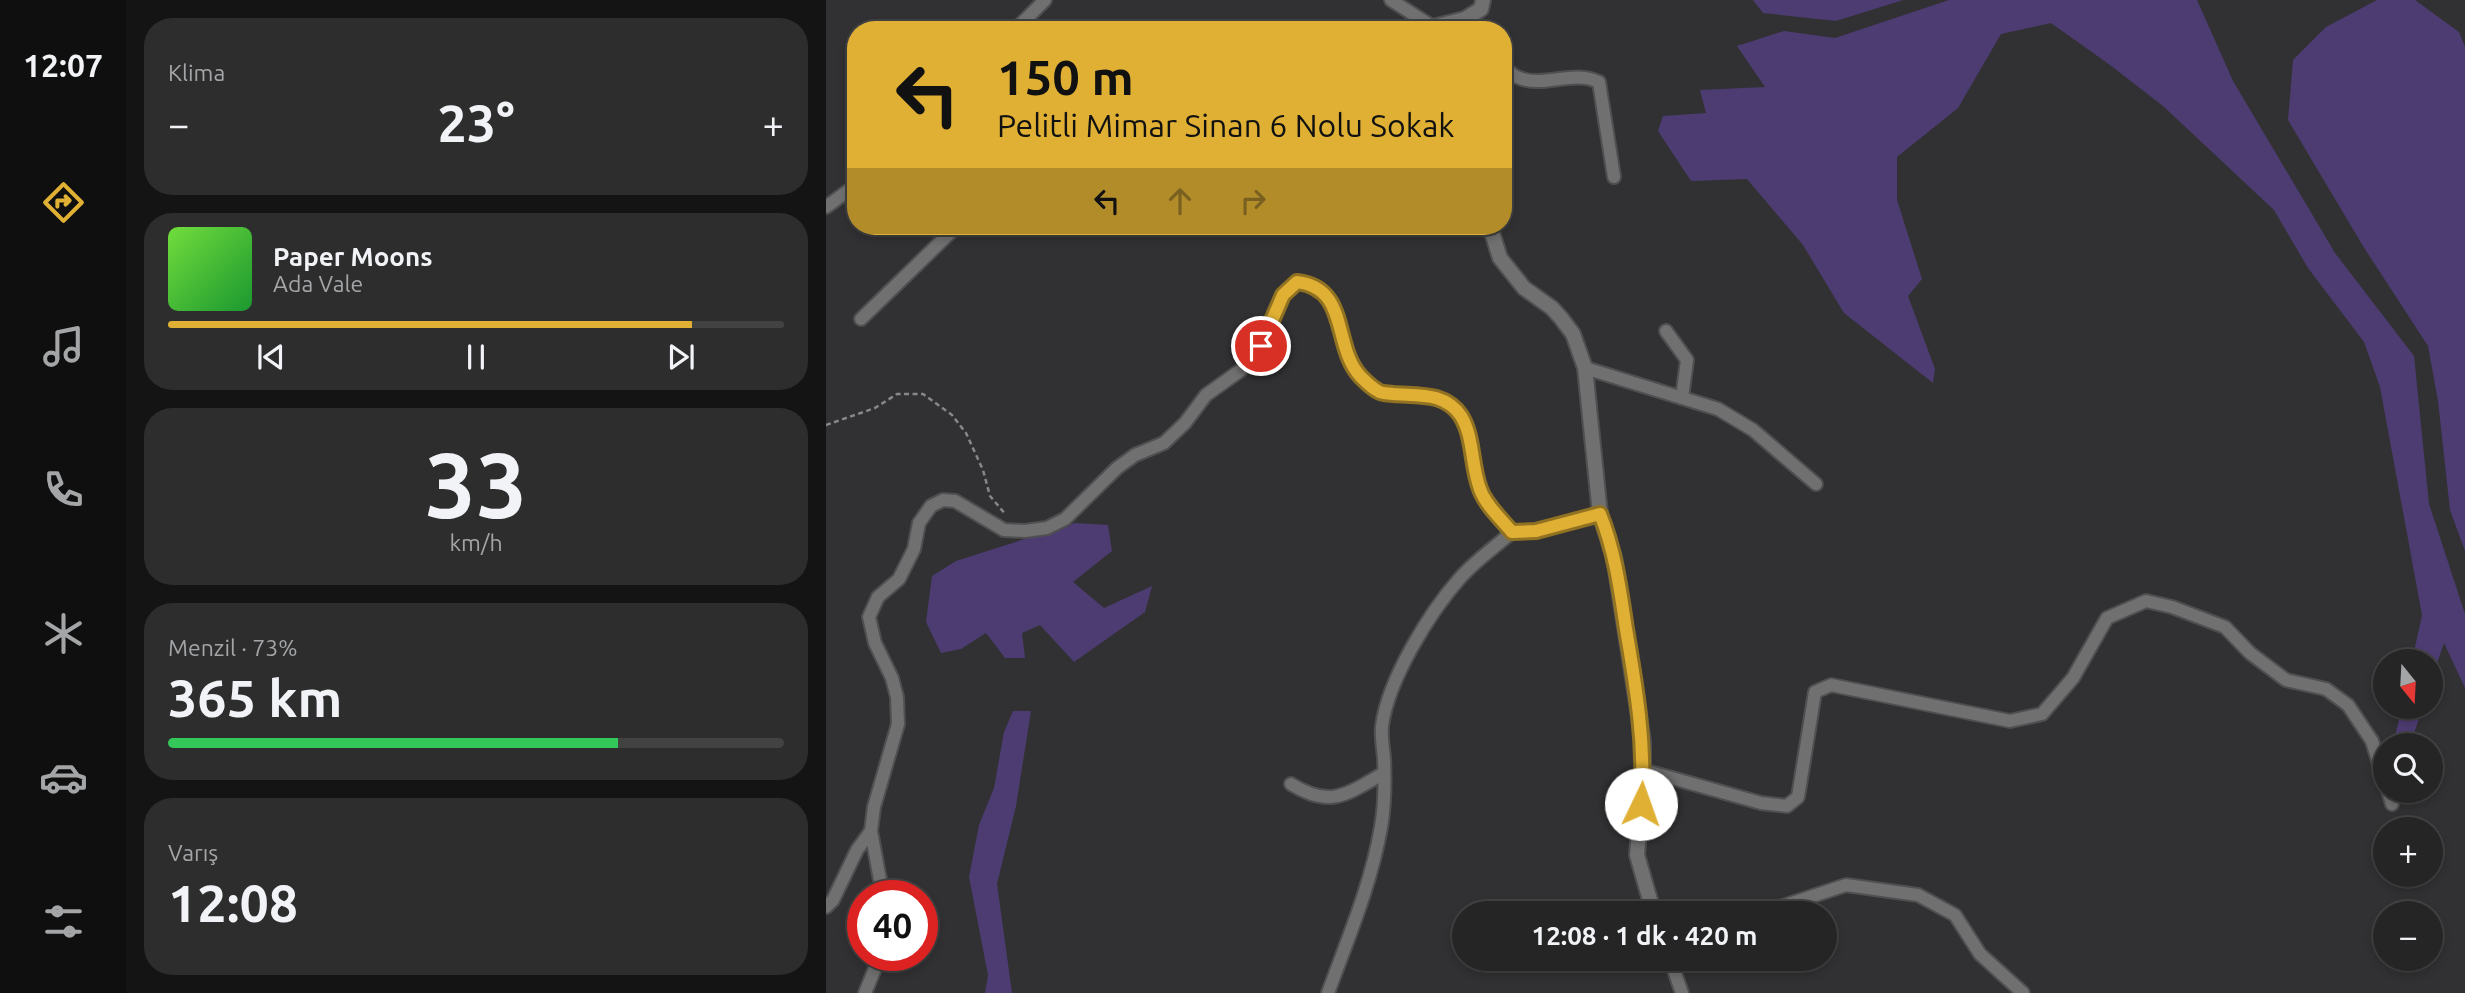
<!DOCTYPE html>
<html lang="tr">
<head>
<meta charset="utf-8">
<style>
	body { margin:0; font-family:Ubuntu,sans-serif; background:#2d2d2e; color:#f1f3f6; height:100vh; display:flex; flex-direction:column; font-size:26px; white-space:nowrap }
	* { box-sizing:border-box; margin:0 }
	p { font-size:23px; color:#a3a5a7 }
	.icon { flex:none; width:38px; height:38px; fill:none; stroke:currentColor; stroke-width:2; stroke-linecap:round; stroke-linejoin:round }
	.map { position:relative; flex:1; overflow:hidden }
	.side { display:flex; flex-direction:column; gap:18px; padding:18px; background:#141415; width:700px }
	.side>* { flex:none }
	.hud { position:absolute; left:21px; top:21px; width:665px; height:214px; border-radius:28px; box-shadow:0 4px 10px #0003,0 0 0 2px #424243; background:#dfb034; color:#111; overflow:hidden }
	.needle { width:46px; rotate:162deg }
	.fabs { position:absolute; left:1547px; top:649px; display:grid; gap:14px }
	.fabs a { display:grid; place-items:center; width:70px; height:70px; border-radius:50%; background:#252526; box-shadow:0 4px 10px #0003,0 0 0 2px #424243; font-size:35px }
	.speed { position:absolute; left:21px; top:880px; display:flex; gap:14px; font-size:35px; font-weight:700; text-align:center }
	.speed>* { display:grid; place-content:center; width:91px; height:91px; border-radius:50%; background:#252526; box-shadow:0 4px 10px #0003,0 0 0 2px #424243; line-height:1 }
	.speed .limit { border:10px solid #d22; background:#fff; color:#111 }
	.pin { position:absolute; display:grid; place-items:center; width:60px; height:60px; color:#fff; margin:-30px; border:4px solid #fff; border-radius:50%; box-shadow:0 2px 7px #0007 }
	.me { position:absolute; width:77px; margin:-38px; rotate:3deg; stroke-linejoin:round; filter:drop-shadow(0 0 5px #0008) }
	.turn { display:flex; align-items:center; gap:24px; height:147px; padding:0 35px; font-size:32px }
	.turn .icon { width:91px; height:91px; stroke-width:2.5 }
	.turn b { display:block; font-size:49px; line-height:60px }
	.lanes { display:flex; align-items:center; height:66px; padding:0 35px; background:#0003; justify-content:center; gap:35px; direction:ltr }
	.lanes .off { opacity:.35 }
	.big { font-size:52px; font-weight:700; line-height:1.1 }
	.side .card { flex:1; display:flex; flex-direction:column; justify-content:center; gap:10px; min-width:0; padding:0 24px; border-radius:28px; background:#2d2d2e }
	.side .dial { align-items:center; gap:0 }
	.dial b { font-size:91px; line-height:1 }
	.song { display:flex; align-items:center; gap:21px }
	.cover { width:84px; height:84px; border-radius:10px; background:linear-gradient(135deg,hsl(100 70% 55%),hsl(130 70% 35%)) }
	.played { height:7px; border-radius:4px; background:linear-gradient(90deg,#dfb034 85%,#424243 85%) }
	.keys { display:flex; justify-content:space-around; direction:ltr }
	.heat { display:flex; justify-content:space-between; align-items:center; font-size:38px; direction:ltr }
	.charge { height:10px; border-radius:5px; background:linear-gradient(90deg,#34c759 73%,#424243 0) }
	.trip { position:absolute; left:626px; top:901px; width:385px; height:70px; border-radius:35px; background:#252526; box-shadow:0 4px 10px #0003,0 0 0 2px #424243; font-weight:700; line-height:70px; text-align:center }
	main { display:flex; flex:1; min-height:0 }
	.tabs { display:flex; flex-direction:column; width:126px; justify-content:space-around; align-items:center; background:#0f0f0f; color:#a3a5a7 }
	.tabs .icon { width:49px; height:49px }
	.tabs .on { color:#dfb034 }
	.tabs b { font-size:32px; color:#f1f3f6 }
	.map>svg:first-child { display:block }
</style>
</head>
<body>
<main>
<nav class="tabs">
<b>12:07</b>
<svg class="icon on" aria-label="directions" viewBox="0 0 24 24"><path d="M12 3l9 9-9 9-9-9zM9 14v-3h6M13 9l2 2-2 2"/></svg>
<svg class="icon" aria-label="music" viewBox="0 0 24 24"><path d="M9 18V5l10-2v13"/><circle cx="6" cy="18" r="3"/><circle cx="16" cy="16" r="3"/></svg>
<svg class="icon" aria-label="phone" viewBox="0 0 24 24"><path d="M5 4h4l2 5-3 2q2 4 5 5l2-3 5 2v4C11 20 4 13 5 4z"/></svg>
<svg class="icon" aria-label="climate" viewBox="0 0 24 24"><path d="M12 3v18M4 7l16 10M4 17L20 7"/></svg>
<svg class="icon" aria-label="car" viewBox="0 0 24 24"><path d="M5 17H2v-5l4-1 3-4h7l3 4 3 1v5h-3M9 17h6M6 11h13"/><circle cx="7" cy="17" r="2"/><circle cx="17" cy="17" r="2"/></svg>
<svg class="icon" aria-label="filters" viewBox="0 0 24 24"><path d="M4 7h16M4 17h16"/><circle cx="9" cy="7" r="2"/><circle cx="15" cy="17" r="2"/></svg>
</nav>
<section class="side">
<div class="card"><p>Klima</p>
<div class="heat"><a>−</a><b class="big">23°</b><a>+</a></div>
</div>
<div class="card">
<div class="song"><i class="cover"></i><div><b>Paper Moons</b><p>Ada Vale</p></div></div>
<div class="played"></div>
<div class="keys"><svg class="icon" aria-label="previous" viewBox="0 0 24 24"><path d="M18 5L8 12l10 7zM5 5v14"/></svg><svg class="icon" aria-label="pause" viewBox="0 0 24 24"><path d="M8 5v14M16 5v14"/></svg><svg class="icon" aria-label="next" viewBox="0 0 24 24"><path d="M6 5l10 7-10 7zM19 5v14"/></svg></div>
</div>
<div class="card dial"><b>33</b><p>km/h</p></div>
<div class="card"><p>Menzil · 73%</p><b class="big">365 km</b><div class="charge"></div></div>
<div class="card"><p>Varış</p><b class="big">12:08</b></div>
</section>
<div class="map">
<svg width="1639" height="993" viewBox="0 0 1639 993">
	<rect width="100%" height="100%" fill="#313133"/>
	<!-- green -->
	<g fill="#4d3c72">
		<polygon points="927,0 1077,0 1010,21 937,13"/>
		<polygon points="1123,0 1371,0 1407,81 1509,253 1588,356 1603,504 1639,614 1639,688 1618,643 1605,681 1605,662 1586,661 1596,615 1554,387 1538,342 1482,268 1448,210 1337,106 1284,65 1225,23 1175,34 1132,108 1071,157 1071,200 1096,279 1082,296 1109,369 1107,383 1018,313 977,245 921,179 865,181 832,131 837,116 880,113 874,90 939,87 911,46 958,31 1009,38"/>
		<polygon points="1551,0 1589,0 1633,32 1639,47 1639,551 1624,510 1612,401 1602,346 1537,246 1462,120 1467,60 1500,27"/>
		<polygon points="249,523 282,525 286,551 247,582 278,608 326,586 319,612 248,662 214,625 196,633 199,658 179,658 160,633 135,649 115,653 100,622 106,576 130,561"/>
		<polygon points="1576,707 1597,707 1584,745 1567,745"/>
		<polygon points="187,711 205,711 190,806 171,884 186,993 159,993 162,975 143,877 153,825 168,788 178,732"/>
	</g>
	<g fill="none" stroke-linecap="round" stroke-linejoin="round">
		<defs>
			<g id="minor">
				<polyline points="565,0 607,27"/>
				<polyline points="639,19 646,30"/>
				<polyline points="189,30 219,0"/>
				<path d="M677,67C682,70 686,75 691,77C717,89 747,69 773,82L788,177"/>
				<polyline points="0,207 30,185"/>
				<polyline points="35,319 131,226"/>
				<polyline points="840,331 861,360 856,398"/>
				<polyline points="759,368 892,409 927,430 990,484"/>
				<polyline points="686,532 710,531 774,514"/>
				<polyline points="817,770 935,803 961,806 972,797 989,692 1005,685 1184,721 1216,714 1247,678 1281,618 1320,601 1346,607 1399,627 1424,653 1460,680 1500,689 1522,705 1546,741 1559,783"/>
				<path d="M465,784C505,809 521,794 558,773"/>
				<polyline points="1562,791 1566,804"/>
				<path d="M57,896L45,831L48,807L72,724L71,697L66,678L49,643L43,617L52,597L73,579L88,549L93,523L105,506L117,500L129,501L178,530L199,531L221,528L239,519L291,468L309,455L338,443L359,423L380,395L415,370L434,346L457,295L471,282C524,288 507,347 535,377C540,382 546,388 552,391C556,394 562,393 567,394C593,396 619,392 635,416C648,437 645,466 654,489C659,504 675,519 686,532"/>
				<polyline points="0,907 7,900 31,850 45,831"/>
				<polyline points="933,914 1020,885 1092,895 1129,915 1154,954 1197,993"/>
				<polyline points="844,959 856,993"/>
				<polyline points="39,993 54,956"/>
				<path d="M502,993C522,938 545,885 555,827C559,805 559,780 558,758C557,747 555,737 556,726C562,680 603,613 634,578C649,561 669,547 686,532"/>
			</g>
			<g id="tertiary">
				<polyline points="608,30 607,27 639,19 655,9 657,0"/>
				<polyline points="664,226 674,258 698,288 726,308 735,318 747,334 759,368 774,514 788,557 817,742 817,783 811,855 828,914"/>
			</g>
		</defs>
		<!-- minor casing -->
		<use href="#minor" stroke="#4f4f51" stroke-width="16"/>
		<!-- tertiary casing -->
		<use href="#tertiary" stroke="#4f4f51" stroke-width="18"/>
		<!-- path -->
		<polyline stroke="#88888a" stroke-width="2.5" stroke-dasharray="5 3.5" stroke-linecap="butt" points="0,425 49,408 71,394 97,394 126,415 140,433 157,470 164,496 180,515"/>
		<!-- minor -->
		<use href="#minor" stroke="#707071" stroke-width="12"/>
		<!-- tertiary -->
		<use href="#tertiary" stroke="#707071" stroke-width="14"/>
	</g>
	<g fill="none" stroke-linecap="round" stroke-linejoin="round">
		<defs>
			<path id="route" d="M435,346L457,295L471,282C524,288 506,347 535,377C540,382 546,388 552,391C556,394 562,393 567,394C593,396 619,392 635,416C648,437 645,466 654,489C659,504 675,519 686,532L710,531L774,514C789,551 794,589 800,629C810,687 820,745 815,804"/>
		</defs>
		<!-- route casing -->
		<use href="#route" stroke="#917222" stroke-width="18"/>
		<!-- route -->
		<use href="#route" stroke="#dfb034" stroke-width="12"/>
	</g>
</svg>
<div class="fabs">
<a><svg class="needle" viewBox="-14 -14 28 28"><path d="M0-13l5 13h-10z" fill="#e53935"/><path d="M0 13l5-13h-10z" fill="#a3a5a7"/></svg></a>
<a><svg class="icon" aria-label="search" viewBox="0 0 24 24"><circle cx="10" cy="10" r="6"/><path d="M15 15l6 6"/></svg></a>
<a>+</a>
<a>−</a>
</div>
<div class="speed"><div class="limit">40</div></div>
<div class="pin" style="left:435px;top:346px;background:#d93025"><svg class="icon" aria-label="arrive" viewBox="0 0 24 24"><path d="M6 21V4h12l-3 4 3 4H6"/></svg></div>
<svg class="me" style="left:815px;top:804px" viewBox="-20 -20 40 40"><circle r="19" fill="#fff"/><path d="M0-13L10 11 0 6-10 11z" fill="#dfb034"/></svg>
<div class="trip">12:08 · 1 dk · 420 m</div>
<div class="hud">
<div class="turn"><svg class="icon" aria-label="left" viewBox="0 0 24 24"><path d="M17 20v-9H6M10 6l-5 5 5 5"/></svg><div><b>150 m</b>Pelitli Mimar Sinan 6 Nolu Sokak</div></div>
<div class="lanes"><svg class="icon" aria-label="left" viewBox="0 0 24 24"><path d="M17 20v-9H6M10 6l-5 5 5 5"/></svg><svg class="icon off" aria-label="ahead" viewBox="0 0 24 24"><path d="M12 20V5M6 11l6-6 6 6"/></svg><svg class="icon off" aria-label="right" viewBox="0 0 24 24"><path d="M7 20v-9h11M14 6l5 5-5 5"/></svg></div>
</div>
</div>
</main>
</body>
</html>
